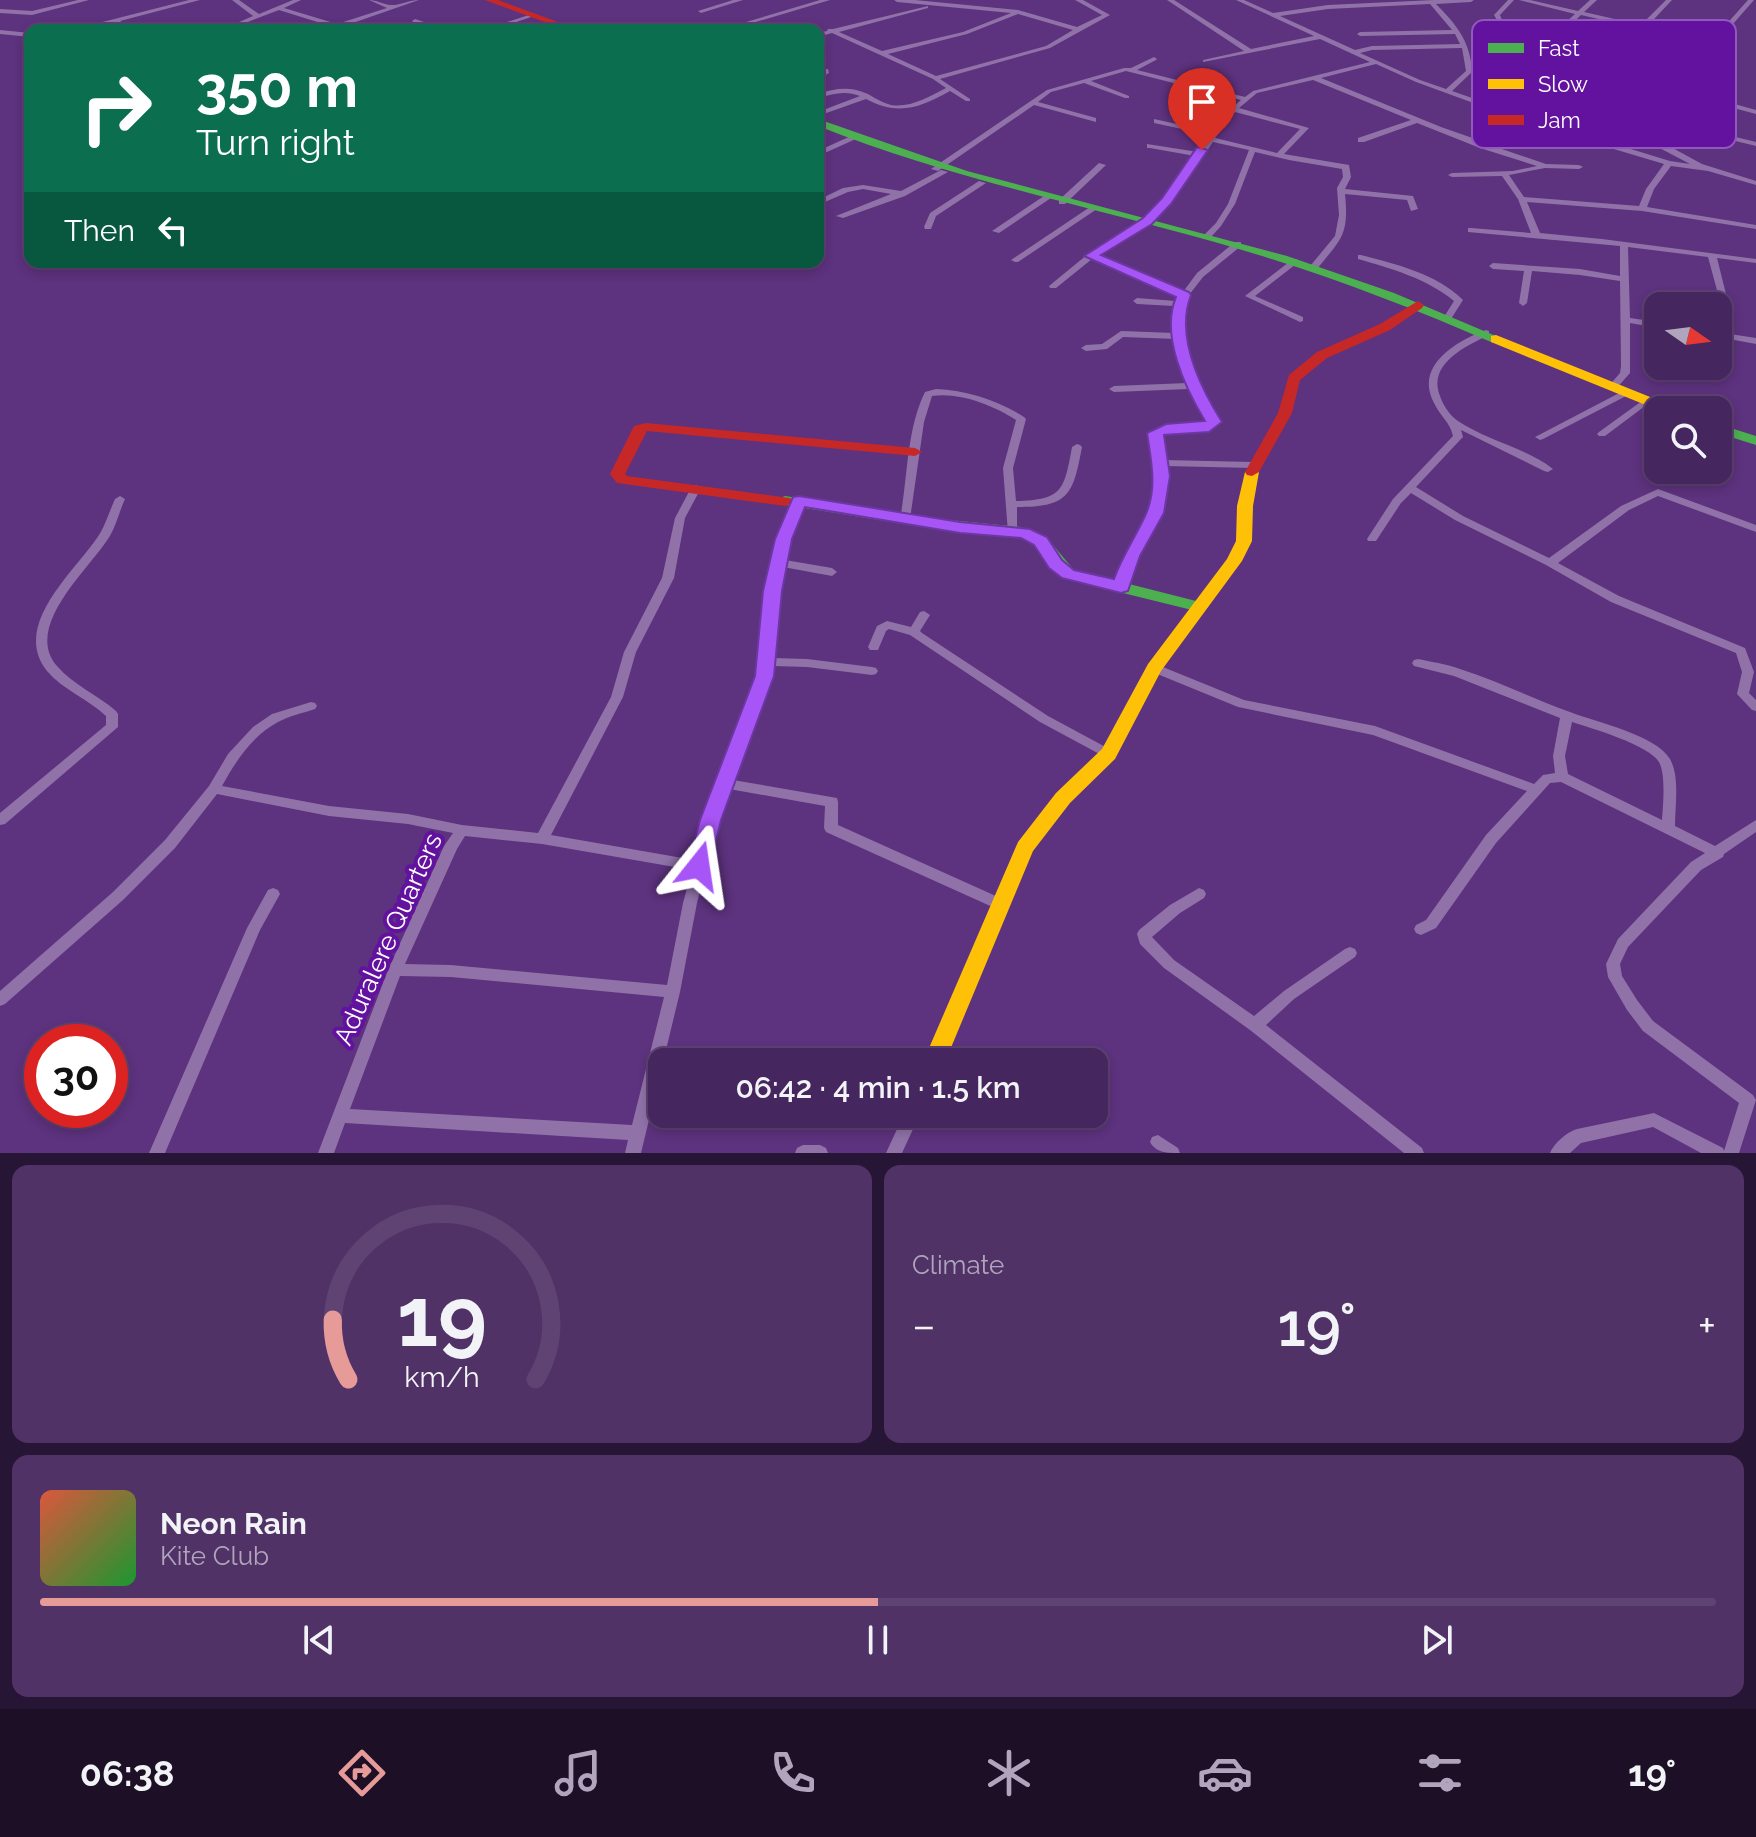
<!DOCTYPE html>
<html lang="en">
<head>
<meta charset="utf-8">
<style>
	body { margin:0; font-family:Raleway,sans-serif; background:#503267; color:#f1f3f6; height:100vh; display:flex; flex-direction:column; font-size:30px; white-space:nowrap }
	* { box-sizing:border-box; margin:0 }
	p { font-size:26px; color:#b0a5bc }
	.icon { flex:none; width:44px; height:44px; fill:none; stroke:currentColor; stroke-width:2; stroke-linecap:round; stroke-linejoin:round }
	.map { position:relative; height:1153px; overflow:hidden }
	.details { display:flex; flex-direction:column; gap:12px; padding:12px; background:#261534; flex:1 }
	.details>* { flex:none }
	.guide { position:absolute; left:24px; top:24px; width:800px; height:244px; border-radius:16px; box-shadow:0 4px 12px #0003,0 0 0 2px #5e4373; background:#0b6e4f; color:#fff; overflow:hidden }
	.needle { width:52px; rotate:104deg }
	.controls { position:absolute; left:1644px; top:292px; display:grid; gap:16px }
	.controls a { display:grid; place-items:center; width:88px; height:88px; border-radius:16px; background:#46265e; box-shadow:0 4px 12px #0003,0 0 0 2px #5e4373; font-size:40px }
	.speed { position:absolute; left:24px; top:1024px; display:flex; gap:16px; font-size:40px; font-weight:700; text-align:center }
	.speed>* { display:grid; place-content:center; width:104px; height:104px; border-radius:50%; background:#46265e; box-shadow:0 4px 12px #0003,0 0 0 2px #5e4373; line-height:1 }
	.speed .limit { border:12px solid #d22; background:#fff; color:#111 }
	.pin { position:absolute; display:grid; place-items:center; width:68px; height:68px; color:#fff; margin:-82px -34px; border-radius:50% 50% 50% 0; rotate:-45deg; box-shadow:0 0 8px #0007 }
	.pin .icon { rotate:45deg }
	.me { position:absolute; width:88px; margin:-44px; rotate:15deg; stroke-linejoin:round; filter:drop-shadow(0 0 6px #0008) }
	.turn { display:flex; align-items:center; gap:28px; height:168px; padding:0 40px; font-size:36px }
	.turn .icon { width:104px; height:104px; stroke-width:2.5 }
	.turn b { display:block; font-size:56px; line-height:68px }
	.then { display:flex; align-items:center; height:76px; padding:0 40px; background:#0003; gap:16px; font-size:30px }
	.big { font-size:60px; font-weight:600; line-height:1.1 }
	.details .tile { flex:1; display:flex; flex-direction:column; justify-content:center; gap:12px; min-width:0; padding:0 28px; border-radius:16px; background:#503267 }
	.details .dial { align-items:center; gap:0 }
	.dial svg { height:208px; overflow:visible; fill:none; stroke:#5e4373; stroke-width:7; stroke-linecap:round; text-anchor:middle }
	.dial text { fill:#f1f3f6; stroke:none }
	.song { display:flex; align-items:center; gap:24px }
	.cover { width:96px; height:96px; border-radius:12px; background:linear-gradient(135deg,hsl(10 70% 55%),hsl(130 70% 35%)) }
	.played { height:8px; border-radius:4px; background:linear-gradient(90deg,#e69b98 50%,#5e4373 50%) }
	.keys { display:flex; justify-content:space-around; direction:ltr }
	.heat { display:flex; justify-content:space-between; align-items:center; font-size:44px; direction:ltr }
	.details .tiles { flex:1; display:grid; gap:12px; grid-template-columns:1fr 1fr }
	.tile:last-child { grid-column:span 2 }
	.trip { position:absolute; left:648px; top:1048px; width:460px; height:80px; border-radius:16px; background:#46265e; box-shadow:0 4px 12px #0003,0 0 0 2px #5e4373; font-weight:600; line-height:80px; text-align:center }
	.tabs { display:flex; height:128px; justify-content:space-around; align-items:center; background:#1c0f26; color:#b0a5bc }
	.tabs .icon { width:56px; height:56px }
	.tabs .current { color:#e69b98 }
	.tabs b { font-size:36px; color:#f1f3f6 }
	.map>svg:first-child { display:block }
</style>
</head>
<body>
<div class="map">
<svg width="1756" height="1153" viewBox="0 0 1756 1153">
	<rect width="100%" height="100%" fill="#5d327e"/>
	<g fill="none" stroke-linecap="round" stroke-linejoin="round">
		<!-- street -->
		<g fill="#9072a8" fill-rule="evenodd">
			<polygon points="78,0 89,0 32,15 0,13 0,9 32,11"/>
			<polygon points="189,0 200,0 120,21 134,30 127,30 114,22 82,30 71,30"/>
			<path d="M232,0H239L259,14L293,0H301L284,8L337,24L387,8L369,0C377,0 382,4 390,5C399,6 409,0 419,0L344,26L346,28L343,30L279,10L240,25L247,30H239L232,25L253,16Z"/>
			<polygon points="733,0 743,0 701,13 698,11"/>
			<polygon points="820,0 830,0 729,30 719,30"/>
			<path d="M894,0H915L1018,10L1077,27L1102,15L1075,0H1083L1110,15L1050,48L940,79L970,99V101H966L950,91C920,108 898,116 866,99L818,116V112L860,96C845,90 833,94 818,98V94C835,88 851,86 868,94C875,98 883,103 891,105C910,108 929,97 946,88L933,79L832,33L818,37V33L827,31L828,29H833L928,6V8L839,32L882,51L963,32L1011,13L897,2ZM1018,14L1073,30L1046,46L936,76L888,54L967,34Z"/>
			<path d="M1167,0H1174L1251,49L1314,36L1236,0H1244L1273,13L1328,5L1434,0H1474L1471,2L1436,4C1456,24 1471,42 1472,72L1452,91L1529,118L1670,161L1690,164L1652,144L1549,105L1546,102L1557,89L1544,68L1558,37L1498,22L1494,15L1508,0H1514L1500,15L1502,20L1555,32L1575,14L1519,0H1530L1578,11L1590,0H1597L1584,12L1641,25L1666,0H1672L1626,49L1691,64L1748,0H1754L1677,88L1756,110V114L1674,92L1662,104H1658V102L1676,81L1619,70L1598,89H1594V87L1618,66L1679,78L1688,67L1564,38L1550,68L1564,89L1553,103L1658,140L1702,164L1756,181V185L1708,171L1671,166L1654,189L1647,207L1756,225V229L1642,211L1527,202L1540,233L1602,239L1756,259V263L1717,258L1726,294L1730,334L1756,338V344L1718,337V331L1721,332L1718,294L1708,257L1628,247L1630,318L1658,322V328L1630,323V373L1615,390H1609L1607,388L1620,373L1621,366L1620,281L1580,275L1532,271L1527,303L1523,306L1519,303L1524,271L1493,269L1489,266L1493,263L1580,269L1620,276V246L1468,232V228H1471L1531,233L1518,199L1502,176L1452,177L1448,175L1452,173L1513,171L1537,166L1480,148L1417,123L1364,142H1358V138L1411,120L1313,80L1257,93L1239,108L1309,128L1284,154L1349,165L1351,177L1345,189L1413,196L1418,209L1411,211L1407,200L1345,194C1349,235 1342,238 1317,269H1311V265L1335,236L1339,215L1337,188L1343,177L1342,169L1289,160L1255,152L1235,204L1221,226L1211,237H1205L1204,235L1216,223L1228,204L1249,150L1213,142L1170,203L1150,223L1097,256L1183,292L1197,273L1235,242H1241V246L1203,277L1182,304L1184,336L1197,386L1219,424L1214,427L1160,435L1164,460L1253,462L1258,465L1253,468L1165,466L1167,476L1160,513L1139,548L1127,587L1125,590H1117L1115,587L1129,548L1150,513L1153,503L1157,476L1150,433L1155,430L1208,422L1189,389L1114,392L1109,389L1114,386L1187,383L1176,339L1123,337L1107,349L1086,351L1081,348L1086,345L1102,344L1121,331L1175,333L1174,306L1137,304L1133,301L1137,298L1176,301L1179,296L1092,259L1056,288H1050L1049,286L1088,254L1144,219L1164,199L1195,156L1150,148H1147V144L1198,152L1210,135L1154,123V119L1213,132L1228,111L1241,100L1126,71L1091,81L1129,96V98H1125L1084,83L1051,92L1038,102L1096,118V122L1034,105L938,171L931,169L1047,90L1124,68H1131L1154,57L1157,59L1156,60L1137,70L1245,97L1253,91L1370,62L1320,39L1203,62V60L1244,51ZM1430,4L1452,30L1360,32L1357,34L1360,36L1455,34L1460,44L1372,46L1355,50L1280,16L1328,9ZM1581,15L1638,28L1620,47L1562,33ZM1462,48L1466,71L1446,89L1420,80L1360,53L1372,50ZM1376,64L1416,82L1520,120L1484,142L1441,127L1321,78ZM1235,112L1300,129L1277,153L1215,138ZM1527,123L1664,164L1646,189L1639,206L1524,197L1509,175L1545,168L1579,169L1583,167L1579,165L1546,164L1490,145Z"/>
			<polygon points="529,15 534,16 492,30 482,30"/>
			<polygon points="415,19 445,29 446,30 437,30 413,22 412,21"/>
			<polygon points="0,30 30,33 30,37 0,34"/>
			<polygon points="824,69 828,69 829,73 818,79 818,74 823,72"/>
			<polygon points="1650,116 1756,142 1756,146 1650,120"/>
			<polygon points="851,136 858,138 827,152 820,150"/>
			<polygon points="1099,163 1106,165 1065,204 1059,204 1059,200"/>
			<polygon points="941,170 948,172 905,196 843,218 836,216 891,194 863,189 848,192 818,205 818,200 843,188 863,185 901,191"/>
			<polygon points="979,181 986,183 936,216 931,229 925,229 924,227 930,213"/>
			<polygon points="1044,196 1051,198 999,233 992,231"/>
			<polygon points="1090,207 1097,209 1018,262 1015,262 1011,260"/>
			<path d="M1358,255H1361C1396,264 1437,274 1463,300L1451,319H1445L1444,317L1454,301C1426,278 1392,269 1358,259Z"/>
			<polygon points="1293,259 1296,259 1300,261 1255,296 1303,317 1303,321 1300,322 1245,296"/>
			<path d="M1486,330L1489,331V335C1466,346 1427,364 1440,396C1443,405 1450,416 1458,421C1486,440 1526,448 1553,469L1548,472L1544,471L1461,430L1463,437L1461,439L1416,487L1463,516L1549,558L1621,506L1658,489L1756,525V532L1658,496L1629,510L1558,563L1619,596L1745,648L1754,672L1749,693L1756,700V711L1752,710L1737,694L1742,672L1736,653L1611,602L1546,565L1455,520L1411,493L1401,503L1376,541H1368L1367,539L1393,499L1453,436C1450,422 1440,416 1434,403C1414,366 1456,341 1486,330Z"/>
			<path d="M936,389C967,390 999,401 1024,417L1026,419L1013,468L1016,501C1063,500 1064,490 1072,447L1077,444L1080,445L1082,447C1073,495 1069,507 1017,507V531L1016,533H1008L1003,468L1016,420C993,405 959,392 932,396L924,422L910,519L909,521H901L900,519C908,478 906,431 925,392Z"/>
			<polygon points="1625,390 1630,393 1628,395 1543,439 1540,440 1535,437"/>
			<polygon points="1646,398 1649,399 1651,401 1649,403 1605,436 1599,436 1597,434 1599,432"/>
			<path d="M696,485L701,488L685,518L674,578L636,652L623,697L551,835L694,860L704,820L759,676L767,591L779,539L794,501L799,498L804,501L789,539L785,560L832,568L837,572L832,576L783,567L779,591L773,658L807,659L872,667L876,668L878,671L876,674L872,675L807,667L772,666L771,676L733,780L837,798L838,802V825L1007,901L1009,905L1007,909L1002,911L997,909L826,832L824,828L825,806L729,789L718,820L697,903L680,992L641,1153H625L628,1140L345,1123L334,1153H318L388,970L444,846L453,833L408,824L329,816L217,794L175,848L123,900L5,1004L0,1006V991L113,892L165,840L209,786L228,754L253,727L272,714L311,702L315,703L317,706L315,709C303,713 289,716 278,722C252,736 236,761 222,786L329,806L408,814L462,825L538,833L611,697L624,652L662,578L675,518L691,488ZM465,836L542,844L692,870L683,903L667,985L451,965L405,964L457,849ZM400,976L451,977L664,997L632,1125L350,1109Z"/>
			<path d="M120,496L125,499C119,512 116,527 108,539C88,570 23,627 57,666C73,685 98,695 116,711L118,714V727L5,824L0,825V813L106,725V716C88,699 63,690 47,671C11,626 73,573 97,538C105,527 109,512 115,499Z"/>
			<polygon points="924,611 930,615 920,631 922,633 1048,716 1113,751 1115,754 1113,757 1105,757 1040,722 910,635 889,629 886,631 878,650 870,650 868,647 877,626 887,621 911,627 920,612"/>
			<path d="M1418,659C1432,662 1447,664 1460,669C1498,681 1533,699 1570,712C1596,722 1656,735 1670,759C1680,777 1675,806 1675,826L1715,846L1756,820V832L1724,854L1723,857L1701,870L1628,947L1620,964L1622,976L1637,1000L1653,1021L1753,1095L1756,1100L1739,1153H1701L1653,1127L1581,1143L1570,1153H1550C1554,1143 1567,1132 1577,1129L1654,1113L1723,1148L1724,1151L1739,1103L1643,1031L1627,1010L1608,977L1606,964L1618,939L1691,862L1705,853L1561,782L1550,783L1496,843L1436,928L1421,935L1416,933L1414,929L1416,925L1426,920L1486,835L1527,791L1373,735L1238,707L1150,671L1148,668L1150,665H1158L1244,700L1375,726L1534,784L1543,775L1555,773L1553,756L1560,718L1454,676L1414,666L1412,663L1414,660ZM1572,722C1591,728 1649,745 1659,762C1666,775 1663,805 1662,820L1568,774L1565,756Z"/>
			<polygon points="273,888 278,890 280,894 260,930 165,1153 149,1153 247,928 268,890"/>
			<polygon points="1199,888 1204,890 1206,894 1204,898 1180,913 1152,937 1174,960 1254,1016 1284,991 1345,949 1350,947 1355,949 1357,953 1355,957 1294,999 1266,1025 1422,1148 1424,1153 1404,1153 1250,1030 1164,968 1140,944 1137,934 1139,930 1170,905"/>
			<polygon points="904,1114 920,1114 902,1153 886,1153"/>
			<path d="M1158,1135L1178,1148L1180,1153C1167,1153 1156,1153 1150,1142L1152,1137Z"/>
			<polygon points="803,1145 820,1145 826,1148 828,1153 795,1153 797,1148"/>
		</g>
		<!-- fast -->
		<g fill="#4caf50" fill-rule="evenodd">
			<path d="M818,119L967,171L1287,256L1394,293L1503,339L1496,343L1491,342C1410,307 1327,275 1242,250C1100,208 956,181 818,126Z"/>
			<polygon points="1718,424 1756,436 1756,445 1718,433"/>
			<polygon points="785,496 929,518 1021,527 1047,538 1074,570 1200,602 1208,607 1200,612 1062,578 1035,546 1018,537 929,528 780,504 777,501 780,498"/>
		</g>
		<!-- slow -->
		<g fill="#ffc107" fill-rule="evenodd">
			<polygon points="1496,335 1675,407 1677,410 1658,410 1491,342 1491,336"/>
			<polygon points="1252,468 1259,472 1253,506 1252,541 1242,561 1161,671 1115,759 1070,803 1033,851 945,1062 923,1062 1018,842 1056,793 1102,749 1148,664 1227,559 1236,541 1237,506 1245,472"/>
		</g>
		<!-- jam -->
		<g fill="#c62828" fill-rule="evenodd">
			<polygon points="485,0 498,0 580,30 566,30"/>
			<polygon points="1418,301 1424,305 1422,308 1390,330 1327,358 1300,380 1292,413 1259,472 1252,476 1247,475 1245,472 1278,413 1289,375 1317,352 1380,324"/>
			<polygon points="646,423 915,448 922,452 915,456 647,431 625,474 627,476 790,498 793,501 790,504 785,506 617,483 610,474 634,426"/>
		</g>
	</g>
	<!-- route -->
	<path fill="#a855f7" stroke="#6d37a1" stroke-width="2" d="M1197,147L1208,150L1171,204L1152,224L1101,255L1189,292L1191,295C1175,336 1200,387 1222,422L1209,432L1164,435L1170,476L1164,513L1140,556L1128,591L1121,593L1062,578L1049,568L1034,545L1021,538L960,533L805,507L792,539L782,591L774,676L721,820L710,866L707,872L699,875L691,872L688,866L700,820L755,676L763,591L775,539L793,497L799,496L960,522L1030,529L1047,537L1062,560L1074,570L1114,579C1122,556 1135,538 1145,516C1158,489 1151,460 1147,433L1166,424L1205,421C1185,388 1160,335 1176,297L1084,256L1143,218L1162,198Z"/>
	<g text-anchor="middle" stroke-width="8" stroke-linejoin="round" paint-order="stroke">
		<!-- near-street labels -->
		<g font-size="26" fill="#fff" stroke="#62129e">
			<text transform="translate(388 939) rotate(-66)" y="9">Aduralere Quarters</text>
		</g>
	</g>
	<!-- legend -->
	<rect x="1472" y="20" width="264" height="128" rx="12" fill="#62129e" stroke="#9159bb" stroke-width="2"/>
	<rect x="1488" y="43" width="36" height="10" fill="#4caf50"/>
	<rect x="1488" y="79" width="36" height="10" fill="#ffc107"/>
	<rect x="1488" y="115" width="36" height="10" fill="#c62828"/>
	<g font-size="22" fill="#fff">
		<text x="1538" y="56">Fast</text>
		<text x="1538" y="92">Slow</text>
		<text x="1538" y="128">Jam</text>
	</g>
</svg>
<div class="controls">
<a><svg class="needle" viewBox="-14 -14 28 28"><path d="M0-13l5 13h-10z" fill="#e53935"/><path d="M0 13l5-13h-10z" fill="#b0a5bc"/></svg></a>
<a><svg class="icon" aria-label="search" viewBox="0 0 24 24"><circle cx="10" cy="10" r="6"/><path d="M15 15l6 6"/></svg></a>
</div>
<div class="speed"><div class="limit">30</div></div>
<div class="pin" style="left:1202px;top:150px;background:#d93025"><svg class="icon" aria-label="arrive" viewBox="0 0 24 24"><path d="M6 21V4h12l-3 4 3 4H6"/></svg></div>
<svg class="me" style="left:699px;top:866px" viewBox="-20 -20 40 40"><path d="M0-17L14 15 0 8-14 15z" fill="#a855f7" stroke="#fff" stroke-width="4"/></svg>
<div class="trip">06:42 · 4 min · 1.5 km</div>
<div class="guide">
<div class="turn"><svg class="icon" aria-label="right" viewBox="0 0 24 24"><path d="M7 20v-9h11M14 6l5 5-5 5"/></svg><div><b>350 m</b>Turn right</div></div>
<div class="then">Then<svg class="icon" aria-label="left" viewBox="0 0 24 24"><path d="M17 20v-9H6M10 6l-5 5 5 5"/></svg></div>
</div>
</div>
<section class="details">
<div class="tiles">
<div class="tile dial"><svg viewBox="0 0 100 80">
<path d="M14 69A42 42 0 1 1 86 69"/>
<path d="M14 69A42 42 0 0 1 8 46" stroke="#e69b98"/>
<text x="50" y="56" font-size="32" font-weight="700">19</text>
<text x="50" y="72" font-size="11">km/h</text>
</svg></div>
<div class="tile"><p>Climate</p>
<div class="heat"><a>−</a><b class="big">19°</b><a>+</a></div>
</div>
<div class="tile">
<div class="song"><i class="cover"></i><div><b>Neon Rain</b><p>Kite Club</p></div></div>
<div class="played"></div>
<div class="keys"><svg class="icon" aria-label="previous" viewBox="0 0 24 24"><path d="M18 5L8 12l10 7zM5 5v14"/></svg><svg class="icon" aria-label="pause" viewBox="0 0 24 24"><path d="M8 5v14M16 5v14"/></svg><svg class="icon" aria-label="next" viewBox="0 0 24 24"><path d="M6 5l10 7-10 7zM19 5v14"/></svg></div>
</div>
</div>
</section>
<nav class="tabs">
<b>06:38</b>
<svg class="icon current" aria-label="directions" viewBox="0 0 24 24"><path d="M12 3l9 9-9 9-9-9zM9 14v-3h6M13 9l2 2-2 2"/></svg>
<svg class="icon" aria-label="music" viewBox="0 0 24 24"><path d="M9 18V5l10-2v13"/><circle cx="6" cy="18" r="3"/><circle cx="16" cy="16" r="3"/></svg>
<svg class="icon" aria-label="phone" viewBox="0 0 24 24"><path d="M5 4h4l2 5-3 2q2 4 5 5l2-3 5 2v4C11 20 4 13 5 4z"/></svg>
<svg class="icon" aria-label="climate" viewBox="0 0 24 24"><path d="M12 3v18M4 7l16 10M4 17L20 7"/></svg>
<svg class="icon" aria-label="car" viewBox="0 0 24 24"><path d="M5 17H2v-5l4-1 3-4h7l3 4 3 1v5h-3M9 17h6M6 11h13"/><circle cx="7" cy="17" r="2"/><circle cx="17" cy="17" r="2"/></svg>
<svg class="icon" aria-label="filters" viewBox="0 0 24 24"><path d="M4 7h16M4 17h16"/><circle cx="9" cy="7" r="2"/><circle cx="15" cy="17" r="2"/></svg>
<b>19°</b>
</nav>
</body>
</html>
